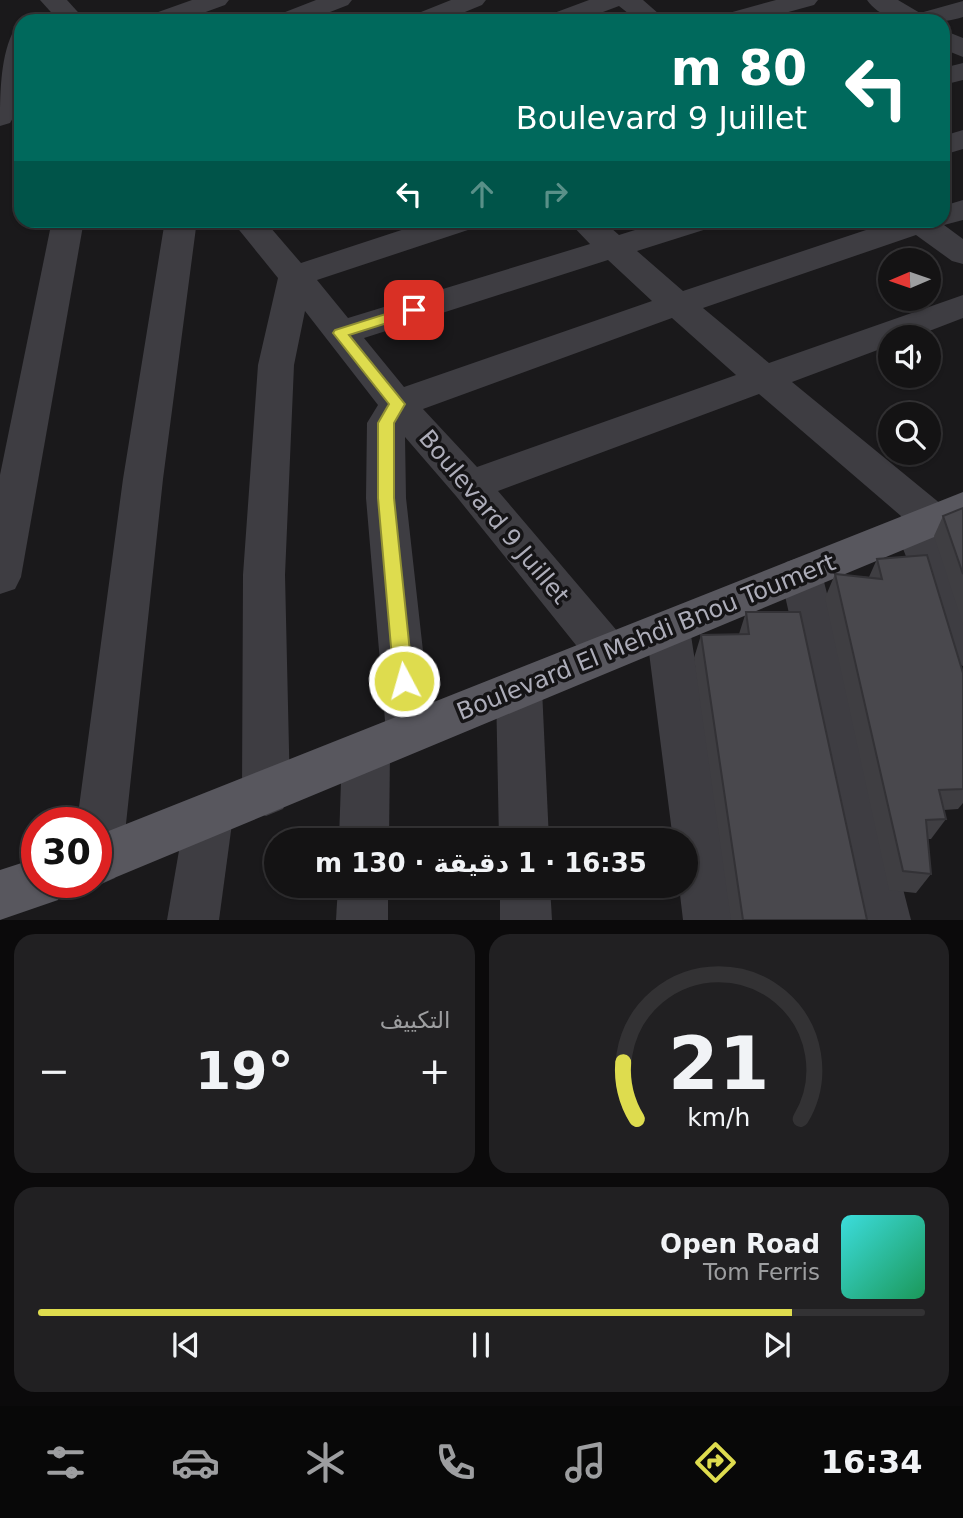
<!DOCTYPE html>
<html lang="ar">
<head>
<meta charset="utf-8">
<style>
	body { margin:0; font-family:"DejaVu Sans",Cairo,sans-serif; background:#212022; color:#f1f3f6; direction:rtl; height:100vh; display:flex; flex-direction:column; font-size:26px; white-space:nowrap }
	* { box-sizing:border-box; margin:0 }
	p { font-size:23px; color:#9d9ea0 }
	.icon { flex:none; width:38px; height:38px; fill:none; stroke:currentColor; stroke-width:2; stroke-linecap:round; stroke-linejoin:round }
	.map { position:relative; height:920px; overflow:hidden; direction:ltr }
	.side { display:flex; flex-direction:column; gap:14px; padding:14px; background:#0b0a0b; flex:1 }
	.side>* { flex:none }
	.top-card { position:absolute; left:14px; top:14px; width:936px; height:214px; border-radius:21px; box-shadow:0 2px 5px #0004,0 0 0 2px #333234; direction:rtl; background:#00695c; color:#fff; overflow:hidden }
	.needle { width:46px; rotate:268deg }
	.fabs { position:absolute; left:878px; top:248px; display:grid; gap:14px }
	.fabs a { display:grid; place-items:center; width:63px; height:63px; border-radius:50%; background:#141314; box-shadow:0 2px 5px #0004,0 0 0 2px #333234; font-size:35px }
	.speed { position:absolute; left:21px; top:807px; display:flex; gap:14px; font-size:35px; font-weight:700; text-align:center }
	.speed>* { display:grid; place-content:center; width:91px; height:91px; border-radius:50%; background:#141314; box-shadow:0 2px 5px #0004,0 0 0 2px #333234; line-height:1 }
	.speed .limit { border:10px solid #d22; background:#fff; color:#111 }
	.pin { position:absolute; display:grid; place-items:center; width:60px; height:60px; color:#fff; margin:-30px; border-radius:14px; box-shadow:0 4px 10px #0006 }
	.me { position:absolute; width:77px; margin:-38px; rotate:354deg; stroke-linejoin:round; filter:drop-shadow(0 0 5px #0008) }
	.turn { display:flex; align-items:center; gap:24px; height:147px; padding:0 28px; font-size:32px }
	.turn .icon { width:91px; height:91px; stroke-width:2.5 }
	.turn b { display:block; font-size:49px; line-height:60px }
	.lanes { display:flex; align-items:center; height:66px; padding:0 28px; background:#0003; justify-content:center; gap:35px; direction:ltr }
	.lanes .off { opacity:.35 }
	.big { font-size:52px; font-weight:700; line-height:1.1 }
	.side .widget { flex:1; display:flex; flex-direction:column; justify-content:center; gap:10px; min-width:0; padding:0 24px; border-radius:21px; background:#212022 }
	.side .dial { align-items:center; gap:0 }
	.dial svg { height:182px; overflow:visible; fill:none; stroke:#333234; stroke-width:7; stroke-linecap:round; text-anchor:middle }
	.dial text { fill:#f1f3f6; stroke:none }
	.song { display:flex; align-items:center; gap:21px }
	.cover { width:84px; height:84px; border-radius:10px; background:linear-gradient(135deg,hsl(180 70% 55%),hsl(150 70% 35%)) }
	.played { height:7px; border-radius:4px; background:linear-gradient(90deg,#dedc4e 85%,#333234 85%) }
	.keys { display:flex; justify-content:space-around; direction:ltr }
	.heat { display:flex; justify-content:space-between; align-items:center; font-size:38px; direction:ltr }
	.side .tiles { flex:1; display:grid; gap:14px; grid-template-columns:1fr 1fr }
	.widget:last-child { grid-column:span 2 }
	.trip { position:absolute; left:264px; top:828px; width:434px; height:70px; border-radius:35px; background:#141314; box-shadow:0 2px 5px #0004,0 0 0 2px #333234; font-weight:700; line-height:70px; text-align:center; direction:rtl }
	.menu { display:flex; height:112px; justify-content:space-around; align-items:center; background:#080808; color:#9d9ea0 }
	.menu .icon { width:49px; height:49px }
	.menu .current { color:#dedc4e }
	.menu b { font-size:32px; color:#f1f3f6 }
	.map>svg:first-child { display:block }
</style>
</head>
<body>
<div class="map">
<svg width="963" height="920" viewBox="0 0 963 920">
	<rect width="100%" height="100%" fill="#1a191b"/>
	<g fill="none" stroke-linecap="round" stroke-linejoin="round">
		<!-- minor -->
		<g fill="#3e3d42" fill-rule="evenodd">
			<polygon points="40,0 67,0 86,21 59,21"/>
			<polygon points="192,0 229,0 225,5 181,21 143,21 147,16"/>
			<polygon points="316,0 352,0 348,5 307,21 271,21 275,16"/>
			<polygon points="451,0 486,0 482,5 443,21 407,21 411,16"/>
			<polygon points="589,0 643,0 667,21 638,21 619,6 579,21 542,21 546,16"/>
			<polygon points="776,0 818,0 814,5 756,21 714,21 718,16"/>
			<path d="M867,0H898L920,13L963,1V17C937,25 886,28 867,0Z"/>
			<polygon points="943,30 963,38 963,57 943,49"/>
			<path d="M21,32C21,61 27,98 10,123L0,126C0,97 0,60 12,34Z"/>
			<polygon points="963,63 963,80 943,85 943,68"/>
			<polygon points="963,130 963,149 943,155 943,136"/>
			<path d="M963,200V220L944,225L963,239V264L952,261L916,235L703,308L769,363L963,295V318L911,338H891V345L792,382L947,509L953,520L947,531L938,534L963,594V666L947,660L941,647L895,528L901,516L759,394L498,491L624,639L630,652L624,665L608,671L592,665L456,496L405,437L406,498L432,732L425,747L409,753L393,747L386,732L366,498L367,423L378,405L305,311L294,365L285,575L290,793L283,809L266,816L249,809L242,793L243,575L258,365L278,278L231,220H264L301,263L432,220H481L477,227L317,280L348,318L590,244L567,220H602L619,235L667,220H717L713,227L637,251L683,291L896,220H943V206ZM608,260L652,301L404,387L364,338ZM672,318L736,375L477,467L423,409Z"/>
			<polygon points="52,220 84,220 21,577 15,589 0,594 0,475"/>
			<polygon points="165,220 197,220 163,479 122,861 115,878 97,886 88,882 96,882 96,822 77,822 123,479"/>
			<polygon points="801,557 816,562 822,574 911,920 859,920 780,574 786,562"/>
			<polygon points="668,611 683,616 690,629 735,920 683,920 679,886 686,886 686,840 673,840 646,629 653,616"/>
			<polygon points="519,669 535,675 542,689 549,840 499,840 496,689 503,675"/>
			<polygon points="366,730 383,737 390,752 389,840 339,840 342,752 349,737"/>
			<polygon points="209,793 226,799 233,816 219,920 167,920 185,816 192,799"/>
			<polygon points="338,886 388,886 388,920 336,920"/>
			<polygon points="500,886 550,886 552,920 500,920"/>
		</g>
		<!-- major -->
		<g fill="#58575e" fill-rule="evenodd">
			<polygon points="963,492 963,525 114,878 96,886 87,882 96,882 96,836"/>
			<polygon points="37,858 37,882 65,882 58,900 0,920 0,870"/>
		</g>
	</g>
	<!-- wall -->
	<g fill="#3f3e42">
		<polygon points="963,508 963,625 934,536 943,516"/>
		<polygon points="877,559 963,673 963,803 958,809 944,810 946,819 931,839 928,839 931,874 916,893 889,890 825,598 835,574 869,577"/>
		<polygon points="746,612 867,920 731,920 694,658 701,635 739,634"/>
	</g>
	<!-- building -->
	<g fill="#49484d" stroke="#333236" stroke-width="2">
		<polygon points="963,508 963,574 943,516"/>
		<polygon points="927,555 963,673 963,789 939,790 946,819 926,820 931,874 903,871 835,574 882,579 877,559"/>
		<polygon points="746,612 800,612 867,920 743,920 701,635 749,634"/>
	</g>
	<!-- route -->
	<polygon fill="#dedc4e" stroke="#908f33" stroke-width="2" points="414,305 419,307 419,313 349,335 405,404 394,423 394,498 413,681 410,686 404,689 397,686 394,681 378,498 378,423 389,404 333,333 335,330"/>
	<g text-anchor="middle" stroke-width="7" stroke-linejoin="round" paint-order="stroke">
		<!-- street labels -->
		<g font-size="24" fill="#adadb9" stroke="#151416">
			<text transform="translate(494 517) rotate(50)" y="8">Boulevard 9 Juillet</text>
			<text transform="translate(646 637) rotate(-22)" y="8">Boulevard El Mehdi Bnou Toumert</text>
		</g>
	</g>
</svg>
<div class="fabs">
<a><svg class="needle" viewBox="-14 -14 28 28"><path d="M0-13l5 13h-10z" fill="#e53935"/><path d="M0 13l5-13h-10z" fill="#9d9ea0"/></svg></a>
<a><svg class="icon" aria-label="sound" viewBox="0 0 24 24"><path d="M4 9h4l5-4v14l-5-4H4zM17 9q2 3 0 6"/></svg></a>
<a><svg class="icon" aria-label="search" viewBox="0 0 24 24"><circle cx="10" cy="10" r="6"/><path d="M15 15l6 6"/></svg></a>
</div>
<div class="speed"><div class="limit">30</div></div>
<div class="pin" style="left:414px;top:310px;background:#d93025"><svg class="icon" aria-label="arrive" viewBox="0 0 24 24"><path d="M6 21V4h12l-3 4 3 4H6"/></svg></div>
<svg class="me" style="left:404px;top:681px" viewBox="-20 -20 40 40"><circle r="17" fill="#dedc4e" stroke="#fff" stroke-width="3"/><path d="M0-11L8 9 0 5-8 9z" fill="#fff"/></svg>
<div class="trip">16:35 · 1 دقيقة · 130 m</div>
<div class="top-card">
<div class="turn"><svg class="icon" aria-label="left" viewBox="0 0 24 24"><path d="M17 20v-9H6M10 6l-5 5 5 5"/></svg><div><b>80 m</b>Boulevard 9 Juillet</div></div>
<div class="lanes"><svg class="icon" aria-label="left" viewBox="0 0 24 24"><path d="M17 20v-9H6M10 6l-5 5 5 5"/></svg><svg class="icon off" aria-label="ahead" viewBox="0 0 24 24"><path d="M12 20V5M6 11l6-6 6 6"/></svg><svg class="icon off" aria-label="right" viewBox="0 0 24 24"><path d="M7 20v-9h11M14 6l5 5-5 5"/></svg></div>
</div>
</div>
<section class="side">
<div class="tiles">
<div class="widget dial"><svg viewBox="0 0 100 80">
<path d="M14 69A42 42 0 1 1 86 69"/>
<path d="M14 69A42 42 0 0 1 8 44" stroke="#dedc4e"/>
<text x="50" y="56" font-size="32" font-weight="700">21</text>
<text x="50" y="72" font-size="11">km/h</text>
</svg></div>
<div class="widget"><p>التكييف</p>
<div class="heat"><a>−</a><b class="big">19°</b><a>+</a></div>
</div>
<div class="widget">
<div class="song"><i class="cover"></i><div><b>Open Road</b><p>Tom Ferris</p></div></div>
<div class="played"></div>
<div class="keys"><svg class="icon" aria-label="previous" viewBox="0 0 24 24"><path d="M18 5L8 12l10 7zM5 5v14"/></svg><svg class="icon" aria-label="pause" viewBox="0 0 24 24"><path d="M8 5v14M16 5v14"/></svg><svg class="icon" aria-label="next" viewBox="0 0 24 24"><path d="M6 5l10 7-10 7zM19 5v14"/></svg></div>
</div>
</div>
</section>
<nav class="menu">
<b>16:34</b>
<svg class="icon current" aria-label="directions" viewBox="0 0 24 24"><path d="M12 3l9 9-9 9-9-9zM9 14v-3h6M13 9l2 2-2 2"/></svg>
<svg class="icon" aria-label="music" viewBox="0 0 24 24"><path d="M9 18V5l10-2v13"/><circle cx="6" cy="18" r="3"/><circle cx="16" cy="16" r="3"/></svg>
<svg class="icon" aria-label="phone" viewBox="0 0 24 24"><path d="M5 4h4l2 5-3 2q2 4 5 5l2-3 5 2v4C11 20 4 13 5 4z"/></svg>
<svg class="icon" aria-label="climate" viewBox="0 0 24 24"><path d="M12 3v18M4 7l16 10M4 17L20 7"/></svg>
<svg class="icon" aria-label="car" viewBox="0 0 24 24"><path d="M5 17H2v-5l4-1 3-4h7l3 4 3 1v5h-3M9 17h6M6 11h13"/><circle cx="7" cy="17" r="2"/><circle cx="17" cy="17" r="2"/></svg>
<svg class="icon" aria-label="filters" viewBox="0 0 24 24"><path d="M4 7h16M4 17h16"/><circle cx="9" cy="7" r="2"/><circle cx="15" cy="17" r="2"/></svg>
</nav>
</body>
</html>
